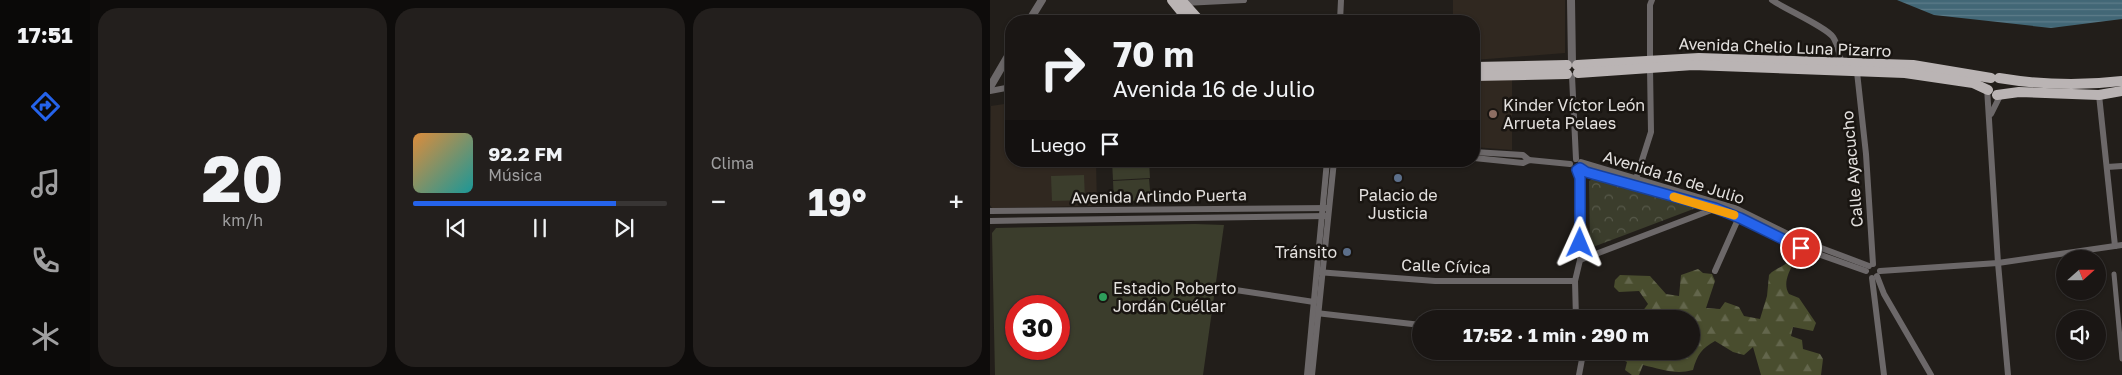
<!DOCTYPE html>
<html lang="es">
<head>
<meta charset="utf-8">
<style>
	body { margin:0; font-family:"Golos Text",sans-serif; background:#231f1d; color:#f1f3f6; height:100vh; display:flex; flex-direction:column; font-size:19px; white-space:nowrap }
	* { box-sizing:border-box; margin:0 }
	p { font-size:16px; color:#9f9fa0 }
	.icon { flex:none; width:28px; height:28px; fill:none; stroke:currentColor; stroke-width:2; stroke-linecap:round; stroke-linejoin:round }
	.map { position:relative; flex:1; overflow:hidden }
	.panel { display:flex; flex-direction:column; gap:8px; padding:8px; background:#0e0c0b; width:900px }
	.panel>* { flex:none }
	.banner { position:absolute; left:15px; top:15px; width:475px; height:152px; border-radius:20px; box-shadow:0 1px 4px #0004,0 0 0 1px #383534; background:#1a1614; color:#f1f3f6; overflow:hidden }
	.needle { width:32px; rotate:69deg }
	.fabs { position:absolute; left:1066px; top:250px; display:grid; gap:10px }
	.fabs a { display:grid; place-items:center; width:50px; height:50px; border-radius:50%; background:#1a1614; box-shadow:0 1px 4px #0004,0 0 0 1px #383534; font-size:25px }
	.speed { position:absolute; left:15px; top:295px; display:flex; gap:10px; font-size:25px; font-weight:700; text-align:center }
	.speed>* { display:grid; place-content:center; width:65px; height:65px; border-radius:50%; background:#1a1614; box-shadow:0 1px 4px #0004,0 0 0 1px #383534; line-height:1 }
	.speed .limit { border:8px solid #d22; background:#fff; color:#111 }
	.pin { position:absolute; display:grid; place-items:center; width:42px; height:42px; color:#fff; margin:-21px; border:2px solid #fff; border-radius:50%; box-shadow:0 1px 5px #0007 }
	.me { position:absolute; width:55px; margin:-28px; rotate:1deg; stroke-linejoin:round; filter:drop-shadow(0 0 4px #0008) }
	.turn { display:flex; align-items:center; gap:18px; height:105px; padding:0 25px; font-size:22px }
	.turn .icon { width:65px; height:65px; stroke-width:2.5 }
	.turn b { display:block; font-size:35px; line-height:42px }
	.then { display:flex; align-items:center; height:48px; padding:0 25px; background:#0003; gap:10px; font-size:19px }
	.big { font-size:38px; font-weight:700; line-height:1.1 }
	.panel .tile { flex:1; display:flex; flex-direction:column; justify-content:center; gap:8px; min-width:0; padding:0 18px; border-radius:20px; background:#231f1d }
	.panel .dial { align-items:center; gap:0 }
	.dial b { font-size:65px; line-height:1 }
	.song { display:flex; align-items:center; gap:15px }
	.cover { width:60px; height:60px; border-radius:8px; background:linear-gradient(135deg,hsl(30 70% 55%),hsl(180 70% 35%)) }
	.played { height:5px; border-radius:2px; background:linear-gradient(90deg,#2563eb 80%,#383534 80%) }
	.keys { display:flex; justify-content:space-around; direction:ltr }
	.heat { display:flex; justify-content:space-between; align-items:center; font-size:28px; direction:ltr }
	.panel .tiles { flex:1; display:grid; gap:8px; grid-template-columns:repeat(3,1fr) }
	.trip { position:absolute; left:422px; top:310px; width:288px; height:50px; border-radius:25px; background:#1a1614; box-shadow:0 1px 4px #0004,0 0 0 1px #383534; font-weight:700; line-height:50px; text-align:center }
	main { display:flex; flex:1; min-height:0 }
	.tab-bar { display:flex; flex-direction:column; width:90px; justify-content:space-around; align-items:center; background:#0a0908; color:#9f9fa0 }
	.tab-bar .icon { width:35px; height:35px }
	.tab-bar .on { color:#2563eb }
	.tab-bar b { font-size:22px; color:#f1f3f6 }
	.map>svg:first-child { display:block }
</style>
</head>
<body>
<main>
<nav class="tab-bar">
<b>17:51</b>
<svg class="icon on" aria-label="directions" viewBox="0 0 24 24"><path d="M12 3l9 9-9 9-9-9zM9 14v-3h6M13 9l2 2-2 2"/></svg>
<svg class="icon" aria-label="music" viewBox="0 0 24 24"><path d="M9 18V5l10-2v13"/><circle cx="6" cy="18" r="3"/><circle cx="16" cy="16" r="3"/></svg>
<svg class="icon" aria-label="phone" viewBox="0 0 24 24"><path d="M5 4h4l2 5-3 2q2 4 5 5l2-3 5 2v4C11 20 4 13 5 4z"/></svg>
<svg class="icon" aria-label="climate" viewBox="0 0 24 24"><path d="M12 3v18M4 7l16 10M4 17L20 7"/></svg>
</nav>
<section class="panel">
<div class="tiles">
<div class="tile dial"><b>20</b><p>km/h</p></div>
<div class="tile">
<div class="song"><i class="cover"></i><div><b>92.2 FM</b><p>Música</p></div></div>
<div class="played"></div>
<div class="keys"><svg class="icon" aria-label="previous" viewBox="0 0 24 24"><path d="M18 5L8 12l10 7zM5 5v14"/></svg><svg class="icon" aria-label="pause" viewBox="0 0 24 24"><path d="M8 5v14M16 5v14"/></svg><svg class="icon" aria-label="next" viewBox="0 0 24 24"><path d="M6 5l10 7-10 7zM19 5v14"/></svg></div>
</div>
<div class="tile"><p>Clima</p>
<div class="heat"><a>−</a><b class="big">19°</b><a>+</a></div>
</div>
</div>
</section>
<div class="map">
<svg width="1132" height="375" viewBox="0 0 1132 375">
	<defs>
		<pattern id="forest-firs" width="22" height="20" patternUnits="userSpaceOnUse" patternTransform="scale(1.25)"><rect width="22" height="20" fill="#494d2e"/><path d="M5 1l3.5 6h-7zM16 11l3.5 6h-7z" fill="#63664c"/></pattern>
		<pattern id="park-crowns" width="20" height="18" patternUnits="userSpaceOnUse" patternTransform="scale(1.25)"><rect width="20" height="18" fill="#3b3d2c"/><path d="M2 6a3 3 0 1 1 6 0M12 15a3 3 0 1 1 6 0" fill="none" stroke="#57594a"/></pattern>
		<pattern id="water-rules" width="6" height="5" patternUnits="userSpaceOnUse" patternTransform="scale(1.25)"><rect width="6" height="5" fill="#426776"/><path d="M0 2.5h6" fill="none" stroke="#5d7c89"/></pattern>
	</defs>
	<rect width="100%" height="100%" fill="#221e1a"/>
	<!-- built -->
	<g fill="#302820">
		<polygon points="463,0 575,0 575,53 484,60 484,21 421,21 424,17 463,16"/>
		<polygon points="522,79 522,150 484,147 484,80"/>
		<polygon points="21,103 21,161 106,161 107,206 2,208 0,205 1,106"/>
	</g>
	<!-- grass -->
	<g fill="#3b3d2c" fill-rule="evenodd">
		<polygon points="122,161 159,161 160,178 123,180"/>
		<polygon points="94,175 95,200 62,201 61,176"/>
		<polygon points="159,179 161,200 124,202 123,181"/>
		<path d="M205,224L234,225L213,375H5L2,233L6,228ZM69,306V349H26V306Z"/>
	</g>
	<!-- forest -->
	<path fill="url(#forest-firs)" d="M799,261L803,264C798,274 793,284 799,294L809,298L826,323L823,331L803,327L801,336L812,340L813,349L830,354L833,359L831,375H771L763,347L754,355L743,352L725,341C712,348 707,355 703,370C685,375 671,369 653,365L649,375H642L635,370L637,362L621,354V351H701V319H636L641,309L652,312L658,304L649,291L629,292L624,287L625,280L630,275L660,276L676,294L689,296L691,275L708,269L713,273L722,274L725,281L716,308L730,309L735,302L749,307L754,316L770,319L777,296L779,275C785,268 792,268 799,261Z"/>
	<!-- park -->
	<polygon fill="url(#park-crowns)" points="604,178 705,207 706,208 603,247 600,245 599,181"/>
	<!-- water -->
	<polygon fill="url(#water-rules)" points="907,0 1132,0 1132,19 1061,28 944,15"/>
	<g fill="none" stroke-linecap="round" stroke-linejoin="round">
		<!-- pedestrian -->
		<polyline stroke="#6c6869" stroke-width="5" points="1124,274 1132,359"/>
		<!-- minor -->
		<g stroke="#6c6869" stroke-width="6">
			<path d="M782,0C795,9 836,27 843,37C848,44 849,55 852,63"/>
			<polyline points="194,3 254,0"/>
			<polyline points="350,21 351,0"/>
			<polyline points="660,60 660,5 662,0"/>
			<polyline points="867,72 876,154 883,264"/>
			<polyline points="582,76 586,159"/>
			<polyline points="997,88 1008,263 1018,375"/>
			<polyline points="0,91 21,87"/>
			<polyline points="1109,95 1125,246"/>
			<polyline points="1001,114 1011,94"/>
			<polyline points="484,152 533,155 539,160"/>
			<polyline points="484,158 533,163 539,160 580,164"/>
			<polyline points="591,162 745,208 810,240 879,266"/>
			<polyline points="1117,167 1132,166"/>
			<polyline points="589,168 596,172 725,208 750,218 811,248 876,271"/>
			<polyline points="646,179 661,132 660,68"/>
			<polyline points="0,211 339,208"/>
			<polyline points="0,221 338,216"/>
			<polyline points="590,260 724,209"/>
			<polyline points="725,271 749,217"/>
			<polyline points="890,271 1008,263 1132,245"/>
			<polyline points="327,272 445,281 585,281"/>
			<polyline points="887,276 894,294 941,375"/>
			<polyline points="882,278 894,375"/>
			<polyline points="239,289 324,302"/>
			<polyline points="326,313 431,325"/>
			<polyline points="586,319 585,281 590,260 591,210 590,178 587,170"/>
			<polyline points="317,375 337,161"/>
			<polyline points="322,375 344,161"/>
			<polyline points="589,375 592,359 591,351"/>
		</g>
		<!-- tertiary -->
		<g stroke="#6c6869" stroke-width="8">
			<polyline points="581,0 582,63"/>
			<polyline points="39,21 52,0"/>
			<polyline points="0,87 21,51"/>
		</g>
		<!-- primary -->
		<g stroke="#bab4b4" stroke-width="10">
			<polyline points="182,0 199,21"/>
			<polyline points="191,0 210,21"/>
			<polyline points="587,65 709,58 923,65 1001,78"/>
			<polyline points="484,67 577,65"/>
			<polyline points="588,73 703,65 915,73 983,83 998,90"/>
			<polyline points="484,76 577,74"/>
			<path d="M1009,78C1051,85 1090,86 1132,81"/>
			<polyline points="1007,95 1029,92 1109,95 1132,91"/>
		</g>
	</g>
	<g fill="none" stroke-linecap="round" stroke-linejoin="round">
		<defs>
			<polyline id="route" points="590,243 590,178 587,170 590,168 596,172 725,208 750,218 811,248"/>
		</defs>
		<!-- route casing -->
		<use href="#route" stroke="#184099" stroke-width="12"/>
		<!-- route -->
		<use href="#route" stroke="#2563eb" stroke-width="9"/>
		<!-- slow -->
		<polyline stroke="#f59e0b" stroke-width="9" points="684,197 744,215"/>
	</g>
	<!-- markers -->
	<circle fill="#8d6e63" stroke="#191511" stroke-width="2" cx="503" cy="114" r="5"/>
	<g fill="#5c6f8a" stroke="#191511" stroke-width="2">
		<circle cx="408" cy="178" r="5"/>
		<circle cx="357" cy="252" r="5"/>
	</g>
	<circle fill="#2e9e5b" stroke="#191511" stroke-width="2" cx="113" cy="297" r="5"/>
	<g text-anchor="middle" stroke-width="5" stroke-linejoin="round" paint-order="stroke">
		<!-- street labels -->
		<g font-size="16" fill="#e4e1df" stroke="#191511">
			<text transform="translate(795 47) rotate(2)" y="6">Avenida Chelio Luna Pizarro</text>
			<text transform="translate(862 169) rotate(-95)" y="6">Calle Ayacucho</text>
			<text transform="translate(684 177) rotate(17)" y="6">Avenida 16 de Julio</text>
			<text transform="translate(169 196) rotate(-1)" y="6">Avenida Arlindo Puerta</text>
			<text transform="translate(456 266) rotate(2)" y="6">Calle Cívica</text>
		</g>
		<!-- poi labels -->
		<g font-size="16" fill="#e4e1df" stroke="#191511" text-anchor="start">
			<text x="513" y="111">Kinder Víctor León<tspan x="513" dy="18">Arrueta Pelaes</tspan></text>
			<text x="408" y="201" text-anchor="middle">Palacio de<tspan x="408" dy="18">Justicia</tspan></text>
			<text x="347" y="258" text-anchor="end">Tránsito</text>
			<text x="123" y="294">Estadio Roberto<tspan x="123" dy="18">Jordán Cuéllar</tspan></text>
		</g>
	</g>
</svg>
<div class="fabs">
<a><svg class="needle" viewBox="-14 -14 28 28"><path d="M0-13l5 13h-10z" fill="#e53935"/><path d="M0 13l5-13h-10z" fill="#9f9fa0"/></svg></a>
<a><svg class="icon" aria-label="sound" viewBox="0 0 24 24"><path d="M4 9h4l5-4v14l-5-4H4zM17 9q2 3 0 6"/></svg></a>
</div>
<div class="speed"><div class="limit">30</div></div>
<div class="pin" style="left:811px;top:248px;background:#d93025"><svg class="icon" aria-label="arrive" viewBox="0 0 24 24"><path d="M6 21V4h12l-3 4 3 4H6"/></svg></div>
<svg class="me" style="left:590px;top:243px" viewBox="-20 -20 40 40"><path d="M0-17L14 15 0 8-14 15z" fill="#2563eb" stroke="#fff" stroke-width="4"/></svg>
<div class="trip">17:52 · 1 min · 290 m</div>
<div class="banner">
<div class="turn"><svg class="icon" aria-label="right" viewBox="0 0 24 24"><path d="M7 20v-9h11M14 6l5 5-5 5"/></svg><div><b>70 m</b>Avenida 16 de Julio</div></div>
<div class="then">Luego<svg class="icon" aria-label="arrive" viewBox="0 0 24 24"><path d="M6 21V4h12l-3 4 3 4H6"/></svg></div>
</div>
</div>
</main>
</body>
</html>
